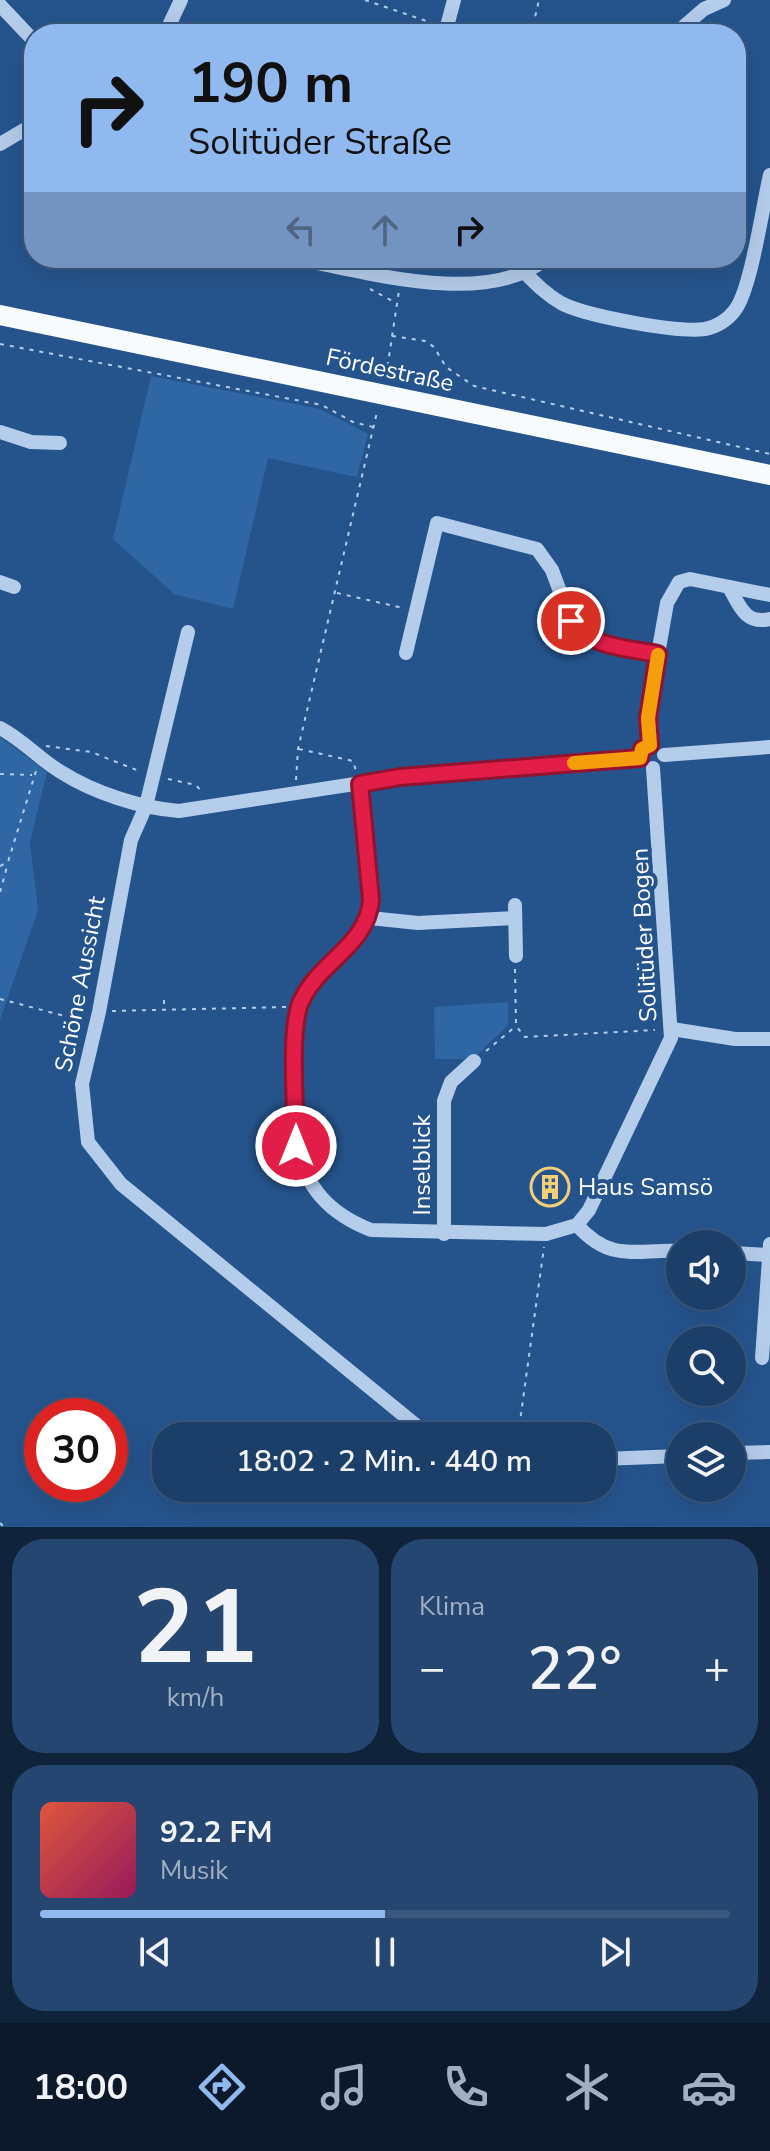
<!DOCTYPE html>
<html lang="de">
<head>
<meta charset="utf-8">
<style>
	body { margin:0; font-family:"Nunito Sans",sans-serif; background:#254670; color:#f1f3f6; height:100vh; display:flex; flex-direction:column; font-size:30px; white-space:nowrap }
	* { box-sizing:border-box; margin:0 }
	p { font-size:26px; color:#a0afc1 }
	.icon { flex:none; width:44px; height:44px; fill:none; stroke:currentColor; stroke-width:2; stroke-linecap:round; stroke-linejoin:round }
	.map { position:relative; height:1527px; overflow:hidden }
	.details { display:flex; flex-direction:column; gap:12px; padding:12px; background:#0f233a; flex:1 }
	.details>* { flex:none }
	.guide { position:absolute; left:24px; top:24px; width:722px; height:244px; border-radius:32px; box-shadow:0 8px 32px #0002,0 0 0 2px #3a587e; background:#90b9f0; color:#111; overflow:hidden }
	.controls { position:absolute; left:666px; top:1230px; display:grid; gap:16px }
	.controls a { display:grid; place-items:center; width:80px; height:80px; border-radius:50%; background:#1c3f6a; box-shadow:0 8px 32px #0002,0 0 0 2px #3a587e; font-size:40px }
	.speed { position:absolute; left:24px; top:1398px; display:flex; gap:16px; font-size:40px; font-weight:700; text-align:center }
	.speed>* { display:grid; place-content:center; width:104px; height:104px; border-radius:50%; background:#1c3f6a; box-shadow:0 8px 32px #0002,0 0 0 2px #3a587e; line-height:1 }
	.speed .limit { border:12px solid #d22; background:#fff; color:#111 }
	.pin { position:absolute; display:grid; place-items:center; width:68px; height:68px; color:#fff; margin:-34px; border:4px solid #fff; border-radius:50%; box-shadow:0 2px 8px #0007 }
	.me { position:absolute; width:88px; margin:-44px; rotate:0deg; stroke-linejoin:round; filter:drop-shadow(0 0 6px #0008) }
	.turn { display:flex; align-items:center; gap:28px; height:168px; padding:0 32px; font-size:36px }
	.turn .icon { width:104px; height:104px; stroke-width:2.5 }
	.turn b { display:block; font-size:56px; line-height:68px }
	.lanes { display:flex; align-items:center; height:76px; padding:0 32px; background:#0003; justify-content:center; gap:40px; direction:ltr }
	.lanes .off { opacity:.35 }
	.big { font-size:60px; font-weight:600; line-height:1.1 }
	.details .widget { flex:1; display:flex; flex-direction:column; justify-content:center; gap:12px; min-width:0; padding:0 28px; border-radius:32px; background:#254670 }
	.details .dial { align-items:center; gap:0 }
	.dial b { font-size:104px; line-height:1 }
	.song { display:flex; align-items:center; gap:24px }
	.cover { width:96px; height:96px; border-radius:12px; background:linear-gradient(135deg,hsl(10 70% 55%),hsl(330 70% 35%)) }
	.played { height:8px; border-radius:4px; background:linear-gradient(90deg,#90b9f0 50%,#3a587e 50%) }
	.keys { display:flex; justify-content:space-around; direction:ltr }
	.heat { display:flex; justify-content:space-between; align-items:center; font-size:44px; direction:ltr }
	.details .tiles { flex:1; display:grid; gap:12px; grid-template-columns:1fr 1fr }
	.widget:last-child { grid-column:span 2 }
	.trip { position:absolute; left:152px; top:1422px; width:464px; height:80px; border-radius:32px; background:#1c3f6a; box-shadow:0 8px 32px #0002,0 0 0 2px #3a587e; font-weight:600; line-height:80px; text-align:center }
	.tab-bar { display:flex; height:128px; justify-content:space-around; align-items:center; background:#0b192a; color:#a0afc1 }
	.tab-bar .icon { width:56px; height:56px }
	.tab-bar .active { color:#90b9f0 }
	.tab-bar b { font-size:36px; color:#f1f3f6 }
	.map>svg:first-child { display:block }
</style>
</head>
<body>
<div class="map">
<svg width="770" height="1527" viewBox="0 0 770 1527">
	<rect width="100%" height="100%" fill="#25548d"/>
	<!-- green -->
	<g fill="#2f66a4">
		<polygon points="151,376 320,409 368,434 357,477 268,458 233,609 174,594 113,539"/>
		<polygon points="0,737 47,772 30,842 38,910 0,1020"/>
		<polygon points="508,1002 508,1025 473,1059 435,1059 434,1007"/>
	</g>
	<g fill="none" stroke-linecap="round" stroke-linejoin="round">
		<!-- path -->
		<g stroke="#b4cdeb" stroke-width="2" stroke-dasharray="4 6" stroke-linecap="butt">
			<polyline points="365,0 432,23"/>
			<polyline points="533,26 539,0"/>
			<polyline points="461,31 475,34"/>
			<polyline points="370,289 396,303"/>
			<polyline points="392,336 425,341 434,347 446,367 474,386 770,454"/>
			<polyline points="0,344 322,405 353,422 373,427"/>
			<polyline points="386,376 399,291"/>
			<polyline points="337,593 403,608"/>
			<polyline points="46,746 91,752 139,771"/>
			<polyline points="299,749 353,761 356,771"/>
			<polyline points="0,774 32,775"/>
			<polyline points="168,779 196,785 202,792"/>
			<polyline points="296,780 298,749 377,412"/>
			<polyline points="0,866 8,862 36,771"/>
			<polyline points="0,892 8,863"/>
			<polyline points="515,969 516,1026 525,1037 655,1030"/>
			<polyline points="0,999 84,1021"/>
			<polyline points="164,1000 164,1008"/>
			<polyline points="112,1011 286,1007"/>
			<polyline points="486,1051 515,1027"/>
			<polyline points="518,1436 544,1247"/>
			<polyline points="0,1523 4,1527"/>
		</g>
		<!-- minor -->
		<g stroke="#b4cdeb" stroke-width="14">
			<polyline points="0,5 34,41"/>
			<polyline points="165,34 181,0"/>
			<polyline points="445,34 454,0"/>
			<polyline points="675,34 704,9 724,0"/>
			<polyline points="0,144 34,124"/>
			<path d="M293,258C363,271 487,309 547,258"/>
			<path d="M524,272C536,284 547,295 561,303C585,316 678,333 705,329C716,327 728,320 735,310C751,290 763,204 770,175"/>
			<polyline points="0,432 31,442 60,443"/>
			<polyline points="0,582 14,587"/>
			<path d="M729,587C739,605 745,625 770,619"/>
			<polyline points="188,632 146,806 131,840 99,1012 82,1084 88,1142 121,1184 429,1436"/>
			<polyline points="406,653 437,523 537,549 552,570 571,621 578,631 599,643 658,654 648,718 650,745"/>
			<polyline points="658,654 667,603 679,582 690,579 770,595"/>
			<path d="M0,728C23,740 39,759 61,772C94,793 141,808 179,811L400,777L640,758"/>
			<polyline points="664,755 770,747"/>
			<path d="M360,784L371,900C367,947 316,963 300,1004C289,1033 296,1111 296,1146C307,1189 330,1214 371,1230L546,1234L577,1225L589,1210L671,1038L653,768"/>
			<polyline points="515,905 516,956"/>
			<polyline points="370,918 418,923 514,918"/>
			<polyline points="672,1029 735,1039 770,1039"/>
			<path d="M577,1225C611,1263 635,1249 680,1251"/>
			<polyline points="444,1234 444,1101 451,1082 474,1061"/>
			<polyline points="732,1253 768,1255"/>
			<polyline points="762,1358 770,1244"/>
			<polyline points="732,1453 770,1452"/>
			<polyline points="602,1459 680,1456"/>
		</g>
		<!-- major -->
		<polyline stroke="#f8fbfe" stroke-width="20" points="0,315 770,475"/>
	</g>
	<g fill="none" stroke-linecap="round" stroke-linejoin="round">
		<defs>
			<path id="route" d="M296,1146C296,1111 289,1033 300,1004C316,963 367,947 371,900L360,784L400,777L640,758L642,749L650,745L648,718L658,654C628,648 591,648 571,621"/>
		</defs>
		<!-- route casing -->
		<use href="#route" stroke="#92132f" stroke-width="20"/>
		<!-- route -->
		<use href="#route" stroke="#e11d48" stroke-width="14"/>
		<!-- slow -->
		<polyline stroke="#f59e0b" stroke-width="14" points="574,763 640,758 642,749 650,745 648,718 658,655"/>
	</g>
	<!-- icons -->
	<defs>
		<symbol id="building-ring" viewBox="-11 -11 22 22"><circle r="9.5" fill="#25548d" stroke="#f5cf78" stroke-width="1.5"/><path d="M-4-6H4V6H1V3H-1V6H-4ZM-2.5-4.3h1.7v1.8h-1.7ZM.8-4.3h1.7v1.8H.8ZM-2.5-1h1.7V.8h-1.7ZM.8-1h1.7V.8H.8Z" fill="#f5cf78"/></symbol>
	</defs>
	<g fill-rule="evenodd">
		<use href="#building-ring" x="528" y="1165" width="44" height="44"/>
	</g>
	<g text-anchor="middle" stroke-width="8" stroke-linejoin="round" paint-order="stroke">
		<!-- street labels -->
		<g font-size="24" fill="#fff" stroke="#25548d">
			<text transform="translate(390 370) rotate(12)" y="8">Fördestraße</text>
			<text transform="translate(644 935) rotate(-93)" y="8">Solitüder Bogen</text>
			<text transform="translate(80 984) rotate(-79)" y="8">Schöne Aussicht</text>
			<text transform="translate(422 1165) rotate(-90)" y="8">Inselblick</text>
		</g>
		<!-- poi labels -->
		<g font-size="24" fill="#fff" stroke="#25548d" text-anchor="start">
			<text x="578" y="1195">Haus Samsö</text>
		</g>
	</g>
</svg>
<div class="controls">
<a><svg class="icon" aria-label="sound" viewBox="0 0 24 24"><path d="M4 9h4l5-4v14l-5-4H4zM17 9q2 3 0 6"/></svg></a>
<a><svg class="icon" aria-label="search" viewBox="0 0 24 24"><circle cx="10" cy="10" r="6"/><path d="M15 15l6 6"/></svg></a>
<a><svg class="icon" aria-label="layers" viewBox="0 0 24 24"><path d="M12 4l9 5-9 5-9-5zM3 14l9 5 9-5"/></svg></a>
</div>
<div class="speed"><div class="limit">30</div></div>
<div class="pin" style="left:571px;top:621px;background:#d93025"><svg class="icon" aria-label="arrive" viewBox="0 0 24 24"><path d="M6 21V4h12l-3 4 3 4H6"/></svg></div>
<svg class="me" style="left:296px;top:1146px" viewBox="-20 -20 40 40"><circle r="17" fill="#e11d48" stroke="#fff" stroke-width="3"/><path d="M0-11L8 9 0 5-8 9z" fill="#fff"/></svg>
<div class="trip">18:02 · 2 Min. · 440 m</div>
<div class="guide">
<div class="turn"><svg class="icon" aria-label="right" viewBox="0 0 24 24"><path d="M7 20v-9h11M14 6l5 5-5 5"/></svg><div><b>190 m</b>Solitüder Straße</div></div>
<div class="lanes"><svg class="icon off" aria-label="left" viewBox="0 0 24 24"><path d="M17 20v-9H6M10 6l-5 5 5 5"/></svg><svg class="icon off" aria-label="ahead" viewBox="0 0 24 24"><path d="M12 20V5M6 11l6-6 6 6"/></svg><svg class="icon" aria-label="right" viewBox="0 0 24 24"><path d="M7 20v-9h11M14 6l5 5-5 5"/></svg></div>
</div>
</div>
<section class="details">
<div class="tiles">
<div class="widget dial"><b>21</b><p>km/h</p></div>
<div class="widget"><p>Klima</p>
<div class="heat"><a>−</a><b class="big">22°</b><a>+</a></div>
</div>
<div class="widget">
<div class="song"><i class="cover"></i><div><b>92.2 FM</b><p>Musik</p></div></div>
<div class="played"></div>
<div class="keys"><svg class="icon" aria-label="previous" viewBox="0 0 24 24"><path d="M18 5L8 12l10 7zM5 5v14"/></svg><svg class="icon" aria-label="pause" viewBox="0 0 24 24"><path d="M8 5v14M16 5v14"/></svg><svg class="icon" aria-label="next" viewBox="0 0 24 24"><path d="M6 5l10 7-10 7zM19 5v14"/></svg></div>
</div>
</div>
</section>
<nav class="tab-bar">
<b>18:00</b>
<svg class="icon active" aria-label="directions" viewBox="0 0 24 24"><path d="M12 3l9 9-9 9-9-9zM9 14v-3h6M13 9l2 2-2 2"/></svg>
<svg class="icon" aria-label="music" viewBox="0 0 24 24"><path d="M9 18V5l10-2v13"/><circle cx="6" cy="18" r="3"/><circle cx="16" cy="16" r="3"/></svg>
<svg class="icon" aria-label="phone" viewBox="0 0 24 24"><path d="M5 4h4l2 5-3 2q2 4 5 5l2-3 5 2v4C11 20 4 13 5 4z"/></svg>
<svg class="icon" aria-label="climate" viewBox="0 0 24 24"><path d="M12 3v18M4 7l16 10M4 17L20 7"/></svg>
<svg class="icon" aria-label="car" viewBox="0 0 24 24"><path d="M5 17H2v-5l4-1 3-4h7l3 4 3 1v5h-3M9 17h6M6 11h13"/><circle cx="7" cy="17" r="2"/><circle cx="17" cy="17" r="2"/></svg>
</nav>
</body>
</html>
